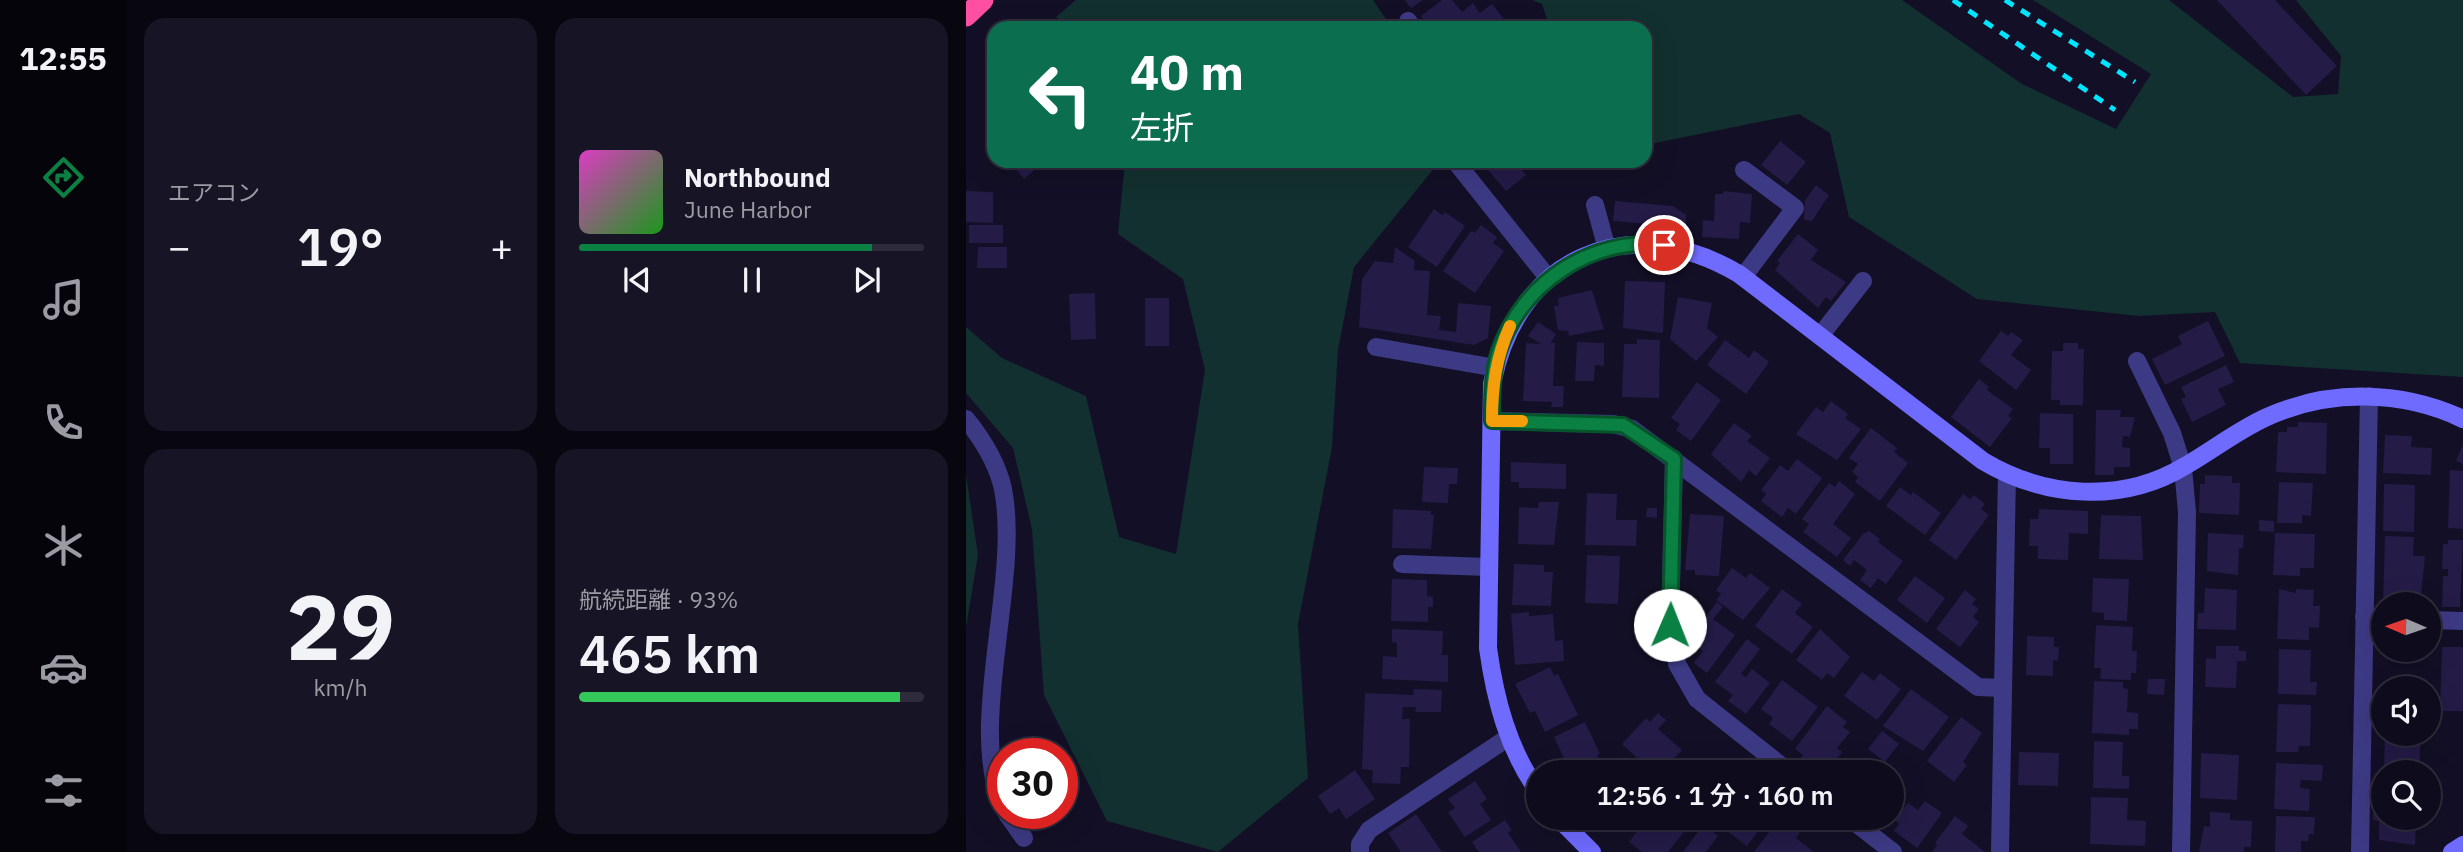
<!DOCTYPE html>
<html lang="ja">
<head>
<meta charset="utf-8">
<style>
	body { margin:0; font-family:"IBM Plex Sans","Noto Sans JP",sans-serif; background:#171425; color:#f1f3f6; height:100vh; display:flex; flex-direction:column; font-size:26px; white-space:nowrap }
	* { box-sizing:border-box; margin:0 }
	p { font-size:23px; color:#9b9ba3 }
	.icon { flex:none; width:38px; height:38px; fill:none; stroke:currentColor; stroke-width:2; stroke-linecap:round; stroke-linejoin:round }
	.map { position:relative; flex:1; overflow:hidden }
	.panel { display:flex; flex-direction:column; gap:18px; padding:18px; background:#08060f; width:840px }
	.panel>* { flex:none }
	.guide { position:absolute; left:21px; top:21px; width:665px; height:147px; border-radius:21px; box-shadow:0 7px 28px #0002,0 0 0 2px #2e2b3b; background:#0b6e4f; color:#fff; overflow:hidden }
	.needle { width:46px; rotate:272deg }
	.tools { position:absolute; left:1405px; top:592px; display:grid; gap:14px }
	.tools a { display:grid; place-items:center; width:70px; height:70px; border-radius:50%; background:#0e0b1c; box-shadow:0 7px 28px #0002,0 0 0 2px #2e2b3b; font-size:35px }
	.speed { position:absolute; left:21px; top:738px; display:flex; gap:14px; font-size:35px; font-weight:700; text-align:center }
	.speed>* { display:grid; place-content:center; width:91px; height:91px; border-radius:50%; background:#0e0b1c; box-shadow:0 7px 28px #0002,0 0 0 2px #2e2b3b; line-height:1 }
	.speed .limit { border:10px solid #d22; background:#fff; color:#111 }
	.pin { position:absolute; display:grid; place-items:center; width:60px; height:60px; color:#fff; margin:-30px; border:4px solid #fff; border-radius:50%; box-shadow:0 2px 7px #0007 }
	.me { position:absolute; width:77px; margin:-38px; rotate:1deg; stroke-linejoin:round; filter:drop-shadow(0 0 5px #0008) }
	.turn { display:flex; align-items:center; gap:24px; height:147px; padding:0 28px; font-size:32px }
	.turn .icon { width:91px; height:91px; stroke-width:2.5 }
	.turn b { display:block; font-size:49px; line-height:60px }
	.big { font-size:52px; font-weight:600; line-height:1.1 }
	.panel .tile { flex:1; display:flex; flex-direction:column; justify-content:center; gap:10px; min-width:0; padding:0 24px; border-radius:21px; background:#171425 }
	.panel .dial { align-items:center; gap:0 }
	.dial b { font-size:91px; line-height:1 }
	.song { display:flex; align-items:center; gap:21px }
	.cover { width:84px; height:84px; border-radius:10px; background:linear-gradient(135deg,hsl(310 70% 55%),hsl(120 70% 35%)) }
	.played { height:7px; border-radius:4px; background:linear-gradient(90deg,#0b8043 85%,#2e2b3b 85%) }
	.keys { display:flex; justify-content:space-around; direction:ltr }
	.heat { display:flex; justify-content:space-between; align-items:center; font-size:38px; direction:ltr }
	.charge { height:10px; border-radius:5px; background:linear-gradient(90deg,#34c759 93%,#2e2b3b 0) }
	.panel .tiles { flex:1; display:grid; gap:18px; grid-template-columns:repeat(2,1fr) }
	.trip { position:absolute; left:560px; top:760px; width:378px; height:70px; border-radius:35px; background:#0e0b1c; box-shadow:0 7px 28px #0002,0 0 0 2px #2e2b3b; font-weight:600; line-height:70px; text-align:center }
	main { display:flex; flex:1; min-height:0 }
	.menu { display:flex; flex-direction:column; width:126px; justify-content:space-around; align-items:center; background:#06040b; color:#9b9ba3 }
	.menu .icon { width:49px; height:49px }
	.menu .selected { color:#0b8043 }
	.menu b { font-size:32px; color:#f1f3f6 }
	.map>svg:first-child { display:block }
</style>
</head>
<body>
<main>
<nav class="menu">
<b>12:55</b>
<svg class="icon selected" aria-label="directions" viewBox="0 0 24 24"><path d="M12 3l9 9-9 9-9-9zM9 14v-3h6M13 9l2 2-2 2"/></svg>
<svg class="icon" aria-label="music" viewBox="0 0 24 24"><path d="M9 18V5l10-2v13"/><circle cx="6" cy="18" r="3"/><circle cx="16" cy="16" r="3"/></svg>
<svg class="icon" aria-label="phone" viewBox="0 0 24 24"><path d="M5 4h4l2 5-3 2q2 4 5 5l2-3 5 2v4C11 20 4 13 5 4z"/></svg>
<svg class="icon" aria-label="climate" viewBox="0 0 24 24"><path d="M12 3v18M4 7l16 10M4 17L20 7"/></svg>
<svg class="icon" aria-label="car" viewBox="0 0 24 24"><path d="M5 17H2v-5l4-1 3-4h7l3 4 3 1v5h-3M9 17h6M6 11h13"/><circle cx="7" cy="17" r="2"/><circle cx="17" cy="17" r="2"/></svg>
<svg class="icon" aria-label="filters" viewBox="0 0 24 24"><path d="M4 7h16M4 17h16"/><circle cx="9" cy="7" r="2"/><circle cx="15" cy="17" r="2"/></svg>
</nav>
<section class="panel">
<div class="tiles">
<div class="tile"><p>エアコン</p>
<div class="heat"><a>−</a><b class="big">19°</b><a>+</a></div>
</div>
<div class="tile">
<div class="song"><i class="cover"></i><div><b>Northbound</b><p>June Harbor</p></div></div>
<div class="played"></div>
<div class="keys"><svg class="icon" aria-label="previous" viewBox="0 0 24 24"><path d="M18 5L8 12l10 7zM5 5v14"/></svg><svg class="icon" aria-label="pause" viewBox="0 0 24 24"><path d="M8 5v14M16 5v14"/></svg><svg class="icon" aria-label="next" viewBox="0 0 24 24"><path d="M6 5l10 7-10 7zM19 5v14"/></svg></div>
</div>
<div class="tile dial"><b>29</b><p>km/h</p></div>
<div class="tile"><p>航続距離 · 93%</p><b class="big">465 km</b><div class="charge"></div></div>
</div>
</section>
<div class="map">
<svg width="1497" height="852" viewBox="0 0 1497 852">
	<rect width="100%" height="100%" fill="#130f26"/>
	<!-- green -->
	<g fill="#12302f">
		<polygon points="110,0 407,0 426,28 103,28 90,17"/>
		<polygon points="566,0 936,0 1056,84 1150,129 1185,74 1067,0 1203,0 1327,97 1372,94 1375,56 1330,0 1497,0 1497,377 1274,363 1249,312 1173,316 1011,299 883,217 864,133 833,114 679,145 679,28 584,28 576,4"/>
		<polygon points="159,161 474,161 388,267 372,350 366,447 332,624 342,778 252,852 141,821 78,695 66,529 47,448 0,393 0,327 36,358 120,396 153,537 210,554 239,370 217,279 152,234"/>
		<polygon points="0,475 12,555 0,627"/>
	</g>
	<!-- building -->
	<g fill="#241b47">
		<polygon points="438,0 457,0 445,8"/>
		<polygon points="476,0 486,0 496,12 507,3 514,13 526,4 538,19 534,23 539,28 464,28 455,16"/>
		<polygon points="1251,0 1309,0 1371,66 1340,95"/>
		<polygon points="814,141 840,162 821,185 795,165"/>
		<polygon points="43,161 79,161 58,179"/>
		<polygon points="520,161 560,161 553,167 560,175 540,191 517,164"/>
		<polygon points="850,185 863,195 846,221 838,220 839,201"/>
		<polygon points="0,191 27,192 27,223 0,222"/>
		<polygon points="757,191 786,194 784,223 774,222 773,239 736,237 737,220 748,221 749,194 757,194"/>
		<polygon points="649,201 707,206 720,215 720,227 647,221"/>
		<polygon points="468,209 476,215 479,212 499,226 471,267 442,247"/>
		<rect x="3" y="225" width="34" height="18"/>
		<polygon points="515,225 531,237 527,243 538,251 509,293 477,271 505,231 509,233"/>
		<polygon points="832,234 852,250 845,260 880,282 865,301 860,297 852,308 809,270 814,263 811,261"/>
		<polygon points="12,247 41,247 41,268 11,268"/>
		<polygon points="429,247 449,261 448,270 464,271 461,315 475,316 473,330 490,332 492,303 525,306 522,338 508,345 393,327 396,279 409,261 427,263"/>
		<polygon points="659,281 699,282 697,333 657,328"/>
		<polygon points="626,290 638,329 603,336 602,331 592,330 588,306 593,305 592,298"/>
		<polygon points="129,293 130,339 105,340 103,294"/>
		<polygon points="712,297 746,303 741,328 752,337 730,361 704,339"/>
		<rect x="179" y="298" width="24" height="48"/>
		<polygon points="1242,321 1259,356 1199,385 1186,359 1216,344 1212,336"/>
		<polygon points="572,322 590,334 585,343 589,343 587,386 598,386 597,407 585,407 586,402 557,401 560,343 575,344 562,336"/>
		<polygon points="1035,331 1042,336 1045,332 1057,340 1045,355 1065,370 1050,390 1013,361"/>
		<polygon points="671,339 694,340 693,398 656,397 658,344 671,344"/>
		<polygon points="759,340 783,358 788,350 803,362 780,394 741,365"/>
		<polygon points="611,342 638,343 638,366 629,365 628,381 609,381"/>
		<polygon points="1097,343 1112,343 1112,349 1118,349 1117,405 1094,405 1094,400 1085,400 1086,351 1097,351"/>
		<polygon points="1260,365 1268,382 1252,389 1260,405 1226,422 1215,399 1220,397 1215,387"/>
		<polygon points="1013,379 1023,387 1021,390 1047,409 1042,416 1046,418 1024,447 985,417"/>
		<polygon points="731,382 755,400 725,441 710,430 714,424 705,418"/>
		<polygon points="865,401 882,414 879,418 895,429 871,460 830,434 850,407 857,412"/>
		<polygon points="1130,410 1155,410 1154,417 1169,417 1164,437 1157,436 1156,447 1164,448 1164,467 1148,467 1148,475 1129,475"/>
		<polygon points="1074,413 1107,414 1107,464 1084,464 1084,448 1073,448"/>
		<polygon points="1332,422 1361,423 1360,474 1310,472 1312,432 1321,432 1321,427 1332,427"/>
		<polygon points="768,423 786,436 781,441 804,458 790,476 783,470 775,482 745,454"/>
		<polygon points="905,428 931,448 928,452 942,463 914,501 889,482 892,477 886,472 892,464 883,458"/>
		<polygon points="1419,435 1446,436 1445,447 1466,448 1465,475 1417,473"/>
		<polygon points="1497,444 1497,464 1490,461"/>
		<polygon points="831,459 856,478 830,514 822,508 816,517 795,501 800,494 795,490 814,465 822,471"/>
		<polygon points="545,462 600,464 600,489 553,488 553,482 545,482"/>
		<polygon points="458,467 492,468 491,484 483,484 482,503 456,502"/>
		<polygon points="1484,470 1497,471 1497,529 1482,528"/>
		<polygon points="1239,475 1266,476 1266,483 1274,483 1273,515 1233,513 1234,484 1239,484"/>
		<polygon points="873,481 889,494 867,524 885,538 871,557 837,532 843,524 836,519 863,483 869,487"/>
		<polygon points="1313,482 1347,483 1345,516 1336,515 1336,523 1311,523"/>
		<polygon points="1418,484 1449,485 1448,532 1417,531"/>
		<polygon points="934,487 945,495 947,492 975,513 959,535 920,506"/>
		<polygon points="621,493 651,494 650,520 671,520 670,546 619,545"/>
		<polygon points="997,494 1004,499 1008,495 1019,504 1015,509 1023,515 990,560 963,540"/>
		<polygon points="573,502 593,502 588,545 552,544 553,507 572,508"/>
		<polygon points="681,508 691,508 691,518 680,517"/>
		<polygon points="427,509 465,511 465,515 468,515 465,549 426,548"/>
		<polygon points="1073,509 1122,511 1122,534 1103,533 1102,560 1072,559 1072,546 1063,546 1064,519 1072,519"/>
		<polygon points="724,514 758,516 753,576 729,575 729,570 719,570"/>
		<polygon points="1135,515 1175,516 1177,560 1133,559"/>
		<polygon points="1293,520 1308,521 1308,532 1293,531"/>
		<polygon points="903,531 914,539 912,542 937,561 920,584 912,578 905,588 894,580 901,570 888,560 884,566 877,560 897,534"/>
		<polygon points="1242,533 1278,535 1277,548 1273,548 1272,575 1241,571"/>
		<polygon points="1309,533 1349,534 1348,568 1334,568 1334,576 1307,575"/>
		<polygon points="1419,536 1448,537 1447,556 1459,556 1454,604 1417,603"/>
		<polygon points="1482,540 1497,540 1494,607 1476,607 1477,576 1482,576 1482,569 1476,569 1477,544 1482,544"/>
		<polygon points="621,555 654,556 652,604 619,603"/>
		<polygon points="548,564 578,565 578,572 587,572 585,606 546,605"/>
		<polygon points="766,568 780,578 784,573 804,588 777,620 750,600 755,594 750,590"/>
		<polygon points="949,576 979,598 961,623 931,600"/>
		<polygon points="1127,578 1163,579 1161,621 1138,620 1138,613 1126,612"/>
		<polygon points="426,579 461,580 461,596 467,597 467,607 462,607 462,622 425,621"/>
		<polygon points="1239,588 1271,590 1270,630 1231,629 1232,613 1238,613"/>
		<polygon points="816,589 836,604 829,613 847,627 826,654 789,626"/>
		<polygon points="1313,589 1330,593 1330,589 1348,590 1347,606 1354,606 1353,628 1343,627 1343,640 1311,639"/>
		<polygon points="999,590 1010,599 1006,604 1013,609 1007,617 1013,622 994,647 970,629"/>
		<polygon points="751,602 757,607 747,619 769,635 741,673 728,663 737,651 722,640"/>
		<polygon points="563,612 563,616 587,614 589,641 597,640 598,661 549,665 545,614"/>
		<polygon points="1130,625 1167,627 1166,651 1171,651 1170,673 1165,673 1165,680 1134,679 1135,668 1128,668"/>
		<polygon points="426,629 477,631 476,655 482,655 482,682 416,679 417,656 431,657 431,643 426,642"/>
		<polygon points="854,629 884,657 868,678 861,673 856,680 830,660"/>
		<polygon points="1061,636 1088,637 1088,647 1093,647 1092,661 1087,660 1087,676 1060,675"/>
		<polygon points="781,639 794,649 775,674 780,677 786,669 804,683 780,714 762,701 767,695 749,682"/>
		<polygon points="1250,646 1273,646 1273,651 1280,651 1280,661 1271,661 1270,688 1239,687 1240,658 1250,659"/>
		<polygon points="1476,647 1497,647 1497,711 1474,711"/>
		<polygon points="1313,649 1345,650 1344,682 1351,682 1350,695 1312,694"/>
		<polygon points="584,667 588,676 592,674 612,715 579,732 569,711 564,713 549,684"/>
		<polygon points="896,672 908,681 914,673 935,689 911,720 878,696"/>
		<polygon points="1182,679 1199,679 1198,695 1181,694"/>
		<polygon points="816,680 852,707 826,741 803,724 807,718 795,709"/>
		<polygon points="1128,681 1157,682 1157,688 1162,689 1161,712 1172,713 1172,729 1163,729 1163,735 1126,733"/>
		<polygon points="448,689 476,690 475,712 449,712 450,707 437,707 436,719 444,719 443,767 435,767 434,784 406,783 407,770 396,769 399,693 447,695"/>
		<polygon points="945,689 983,717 957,751 917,726"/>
		<rect x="1408" y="703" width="10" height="9"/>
		<polygon points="1312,704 1345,705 1344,746 1333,746 1332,752 1310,752"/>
		<polygon points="861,706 881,722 877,727 884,732 871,748 876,752 862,772 850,772 834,759 837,755 829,749"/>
		<polygon points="692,713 700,720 692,729 716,750 696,772 686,772 656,744 680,718 684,722"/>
		<polygon points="995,717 1016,733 997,762 1001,765 988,782 961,761"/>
		<polygon points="619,722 634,754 631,755 634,761 625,766 623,761 604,771 588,737"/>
		<polygon points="916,731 933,744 919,762 902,749"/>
		<polygon points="1419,733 1455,733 1453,772 1418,772"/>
		<polygon points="1128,741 1157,742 1156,776 1163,776 1163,789 1127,788"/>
		<polygon points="1053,752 1093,753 1092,786 1052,785"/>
		<polygon points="1235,753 1273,755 1271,800 1234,798"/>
		<polygon points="656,757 668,772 638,772"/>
		<polygon points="732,761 747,772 724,772"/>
		<polygon points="901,763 913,772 894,772"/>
		<polygon points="1310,763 1357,765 1356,781 1335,780 1334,788 1344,789 1343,811 1308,809"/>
		<polygon points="389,770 409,799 380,819 373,808 364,814 352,796"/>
		<polygon points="509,781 521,799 514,804 525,820 499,837 482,812 489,808 482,799"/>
		<polygon points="926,781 933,787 926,796"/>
		<polygon points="1415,795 1418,817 1450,817 1449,845 1413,840 1413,821 1407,820 1407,801 1415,801"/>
		<polygon points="1125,797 1162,798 1161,820 1180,821 1179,846 1124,844"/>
		<polygon points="959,801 976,813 951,848 928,831 933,824 929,820 942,803 952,810"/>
		<polygon points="1244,812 1264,813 1264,820 1286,821 1285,847 1278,847 1278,852 1233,852 1238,826 1244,827"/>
		<polygon points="450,814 476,852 435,852 422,833"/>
		<polygon points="989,816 1002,826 996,834 1019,852 966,852 971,845 969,843"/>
		<polygon points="1310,816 1349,817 1348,834 1343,834 1342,841 1335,841 1335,852 1309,852"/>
		<polygon points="624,817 646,817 649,821 636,831"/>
		<polygon points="682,817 698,817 718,832 702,852 676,852 663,842"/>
		<polygon points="742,817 795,817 800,821 781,846"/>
		<polygon points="539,820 546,830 542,833 555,852 513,852 506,842"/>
		<polygon points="810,823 820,831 824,826 834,833 830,838 848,852 788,852"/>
		<polygon points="737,825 752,836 740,852 717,852"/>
	</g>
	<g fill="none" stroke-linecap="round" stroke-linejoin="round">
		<!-- street -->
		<g stroke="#3d3a85" stroke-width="18">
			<polyline points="442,21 447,28"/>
			<polyline points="489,161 583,279"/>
			<polyline points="629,205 641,249"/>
			<polyline points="777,277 829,208 778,170"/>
			<polyline points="854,336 897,281"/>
			<polyline points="410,347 530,368"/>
			<polyline points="1171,361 1206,433 1217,468 1221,512 1215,852"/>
			<path d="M0,419C17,440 31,462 37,489C55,582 0,725 37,808"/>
			<polyline points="526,421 647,424 666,429 1012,687 1036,688"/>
			<polyline points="708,459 704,625 711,664 731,699 823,772"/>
			<polyline points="436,564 522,567"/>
			<polyline points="1398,617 1418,618"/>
			<polyline points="1463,620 1497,621"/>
			<polyline points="41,814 58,838"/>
			<polyline points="882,817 927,852"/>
			<polyline points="394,852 394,844 403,830 543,737"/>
			<polyline points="1034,852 1041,474"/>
			<polyline points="1394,852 1403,396"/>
		</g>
		<!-- secondary -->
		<g stroke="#6f6bff" stroke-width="18">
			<path d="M572,791C542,749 529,699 522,648L526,384C551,257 662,208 773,274L1017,461C1079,498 1156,504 1219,466C1247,450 1272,430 1301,417C1363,389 1436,390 1497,419"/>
			<polyline points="591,817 626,852"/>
			<polyline points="1486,852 1497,845"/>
		</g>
		<!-- highway -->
		<polyline stroke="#ff4fa3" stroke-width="21" points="0,16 17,0"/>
		<!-- rail -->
		<g stroke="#00e5ff" stroke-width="5" stroke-dasharray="10 9" stroke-linecap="butt">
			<polyline points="987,0 1149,110"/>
			<polyline points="1039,0 1169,82"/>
		</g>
	</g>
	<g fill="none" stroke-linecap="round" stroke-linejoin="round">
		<defs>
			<path id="route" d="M698,245C625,237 557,282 533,351C526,373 526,397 526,421L657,425L708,459L704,625"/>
		</defs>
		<!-- route casing -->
		<use href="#route" stroke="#07532c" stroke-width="18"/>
		<!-- route -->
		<use href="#route" stroke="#0b8043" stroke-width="12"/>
		<!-- slow -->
		<path stroke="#f59e0b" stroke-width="12" d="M544,326C530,358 526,386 526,421H556"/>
	</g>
</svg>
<div class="tools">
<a><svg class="needle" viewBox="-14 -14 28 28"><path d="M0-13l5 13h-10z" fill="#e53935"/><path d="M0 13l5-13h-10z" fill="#9b9ba3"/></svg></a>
<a><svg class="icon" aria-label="sound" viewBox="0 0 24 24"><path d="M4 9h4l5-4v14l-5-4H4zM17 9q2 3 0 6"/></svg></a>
<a><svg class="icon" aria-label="search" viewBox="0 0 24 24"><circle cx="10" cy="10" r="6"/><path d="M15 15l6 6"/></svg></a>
</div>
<div class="speed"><div class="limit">30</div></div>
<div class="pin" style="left:698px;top:245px;background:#d93025"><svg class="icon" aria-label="arrive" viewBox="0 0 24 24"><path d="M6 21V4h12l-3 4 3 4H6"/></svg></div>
<svg class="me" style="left:704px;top:625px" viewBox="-20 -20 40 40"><circle r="19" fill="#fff"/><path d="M0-13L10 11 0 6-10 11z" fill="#0b8043"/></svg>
<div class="trip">12:56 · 1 分 · 160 m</div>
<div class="guide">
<div class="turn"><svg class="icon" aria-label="left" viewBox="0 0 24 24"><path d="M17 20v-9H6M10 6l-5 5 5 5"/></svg><div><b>40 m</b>左折</div></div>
</div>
</div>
</main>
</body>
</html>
